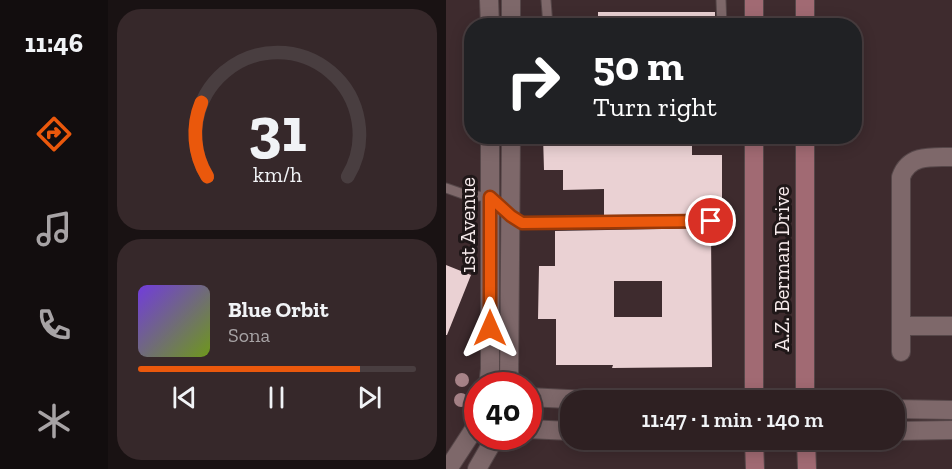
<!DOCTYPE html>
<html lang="en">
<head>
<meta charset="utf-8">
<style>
	body { margin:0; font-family:"Zilla Slab",serif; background:#36282a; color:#f1f3f6; height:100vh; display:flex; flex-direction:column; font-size:22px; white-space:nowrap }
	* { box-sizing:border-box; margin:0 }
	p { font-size:20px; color:#a7a3a5 }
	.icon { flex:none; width:33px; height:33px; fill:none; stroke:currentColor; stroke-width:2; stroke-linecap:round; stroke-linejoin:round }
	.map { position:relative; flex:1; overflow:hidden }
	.sheet { display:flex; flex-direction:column; gap:9px; padding:9px; background:#191213; width:338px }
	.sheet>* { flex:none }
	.banner { position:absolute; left:18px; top:18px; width:398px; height:126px; border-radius:24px; box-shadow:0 3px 15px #0003,0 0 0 2px #493e40; background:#202124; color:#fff; overflow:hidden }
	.speed { position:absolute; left:18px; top:372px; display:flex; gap:12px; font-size:30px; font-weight:700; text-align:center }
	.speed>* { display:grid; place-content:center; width:78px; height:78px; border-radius:50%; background:#2e2022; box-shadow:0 3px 15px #0003,0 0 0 2px #493e40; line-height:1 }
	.speed .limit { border:9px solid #d22; background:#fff; color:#111 }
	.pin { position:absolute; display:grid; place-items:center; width:51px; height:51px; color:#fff; margin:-26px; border:3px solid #fff; border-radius:50%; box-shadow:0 2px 6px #0007 }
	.me { position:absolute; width:66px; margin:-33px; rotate:0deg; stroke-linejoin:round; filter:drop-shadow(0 0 4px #0008) }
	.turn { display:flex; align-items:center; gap:21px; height:126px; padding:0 30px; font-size:27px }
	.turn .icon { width:78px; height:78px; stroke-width:2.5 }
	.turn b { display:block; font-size:42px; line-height:51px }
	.sheet .tile { flex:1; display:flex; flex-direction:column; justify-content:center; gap:9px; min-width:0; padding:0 21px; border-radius:24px; background:#36282a }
	.sheet .dial { align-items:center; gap:0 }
	.dial svg { height:156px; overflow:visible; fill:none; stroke:#493e40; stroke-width:7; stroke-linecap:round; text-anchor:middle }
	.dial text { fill:#f1f3f6; stroke:none }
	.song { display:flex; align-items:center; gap:18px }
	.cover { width:72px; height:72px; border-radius:9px; background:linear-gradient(135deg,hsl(260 70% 55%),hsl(80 70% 35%)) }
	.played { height:6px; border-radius:3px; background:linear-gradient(90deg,#ea580c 80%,#493e40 80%) }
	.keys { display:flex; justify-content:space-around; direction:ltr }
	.trip { position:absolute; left:114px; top:390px; width:345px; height:60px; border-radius:24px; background:#2e2022; box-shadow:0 3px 15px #0003,0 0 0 2px #493e40; font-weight:600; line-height:60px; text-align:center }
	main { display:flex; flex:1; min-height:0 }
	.menu { display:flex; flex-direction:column; width:108px; justify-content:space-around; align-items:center; background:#120d0e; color:#a7a3a5 }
	.menu .icon { width:42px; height:42px }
	.menu .active { color:#ea580c }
	.menu b { font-size:27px; color:#f1f3f6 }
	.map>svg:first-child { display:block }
</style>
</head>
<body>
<main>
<nav class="menu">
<b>11:46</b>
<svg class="icon active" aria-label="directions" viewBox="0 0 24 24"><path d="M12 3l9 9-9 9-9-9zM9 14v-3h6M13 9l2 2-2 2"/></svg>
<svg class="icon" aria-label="music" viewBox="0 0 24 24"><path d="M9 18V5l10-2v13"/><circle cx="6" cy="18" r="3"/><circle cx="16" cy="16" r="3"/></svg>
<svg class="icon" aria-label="phone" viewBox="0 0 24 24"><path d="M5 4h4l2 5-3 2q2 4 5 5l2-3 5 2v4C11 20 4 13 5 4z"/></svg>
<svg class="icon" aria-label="climate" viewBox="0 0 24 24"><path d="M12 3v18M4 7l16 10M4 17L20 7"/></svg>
</nav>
<section class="sheet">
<div class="tile dial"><svg viewBox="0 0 100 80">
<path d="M14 69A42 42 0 1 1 86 69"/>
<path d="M14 69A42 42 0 0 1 11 31" stroke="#ea580c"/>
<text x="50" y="56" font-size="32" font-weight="700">31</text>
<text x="50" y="72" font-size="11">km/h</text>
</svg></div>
<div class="tile">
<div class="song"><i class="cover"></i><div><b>Blue Orbit</b><p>Sona</p></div></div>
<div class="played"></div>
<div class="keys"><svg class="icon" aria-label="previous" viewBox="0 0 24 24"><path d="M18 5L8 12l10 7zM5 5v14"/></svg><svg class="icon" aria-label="pause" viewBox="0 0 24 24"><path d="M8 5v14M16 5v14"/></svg><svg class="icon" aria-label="next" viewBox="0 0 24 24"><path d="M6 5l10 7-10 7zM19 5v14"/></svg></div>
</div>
</section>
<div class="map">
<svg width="507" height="469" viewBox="0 0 507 469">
	<rect width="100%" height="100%" fill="#3e2b2e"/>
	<!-- building -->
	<g fill="#ead1d3" fill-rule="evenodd">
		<rect x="152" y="12" width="117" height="14"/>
		<polygon points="97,136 246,136 246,155 276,155 276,208 265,208 265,214 158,215 158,189 117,190 117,170 98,170"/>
		<path d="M265,228L266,367L166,368L167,365H110V319H92L93,266H109V231ZM168,281H216V317H168Z"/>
		<polygon points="0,265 25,275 1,335 0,335"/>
	</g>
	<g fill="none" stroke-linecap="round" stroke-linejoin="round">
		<defs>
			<g id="service">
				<polyline points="100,0 102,26"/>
				<polyline points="275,0 276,26"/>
				<polyline points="0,188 20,195 44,197 65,216 76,223 265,221"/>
			</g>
			<g id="minor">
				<polyline points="456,326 507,326"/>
				<path d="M455,352V177C463,154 486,157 507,157"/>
			</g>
			<g id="tertiary">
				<polyline points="43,0 44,26"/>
				<polyline points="65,26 65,0"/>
				<polyline points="42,386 44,369 44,136"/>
				<polyline points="63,386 65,136"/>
				<polyline points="82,397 142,400"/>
				<polyline points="448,409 507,410"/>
				<polyline points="82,429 124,431"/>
				<polyline points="448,431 507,430"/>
				<polyline points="2,469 32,423"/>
				<polyline points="31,469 50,436"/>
			</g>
			<g id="secondary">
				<polyline points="308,0 308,26"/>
				<polyline points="359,26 359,0"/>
				<polyline points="359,136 359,400"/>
				<polyline points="308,400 308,136"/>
				<polyline points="308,440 309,469"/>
				<polyline points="360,440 361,469"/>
			</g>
		</defs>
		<!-- service casing -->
		<use href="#service" stroke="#564749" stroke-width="11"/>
		<!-- minor casing -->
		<use href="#minor" stroke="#564749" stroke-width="20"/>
		<!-- tertiary casing -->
		<use href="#tertiary" stroke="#564749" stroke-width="20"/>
		<!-- secondary casing -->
		<use href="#secondary" stroke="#564749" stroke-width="20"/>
		<!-- service -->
		<use href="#service" stroke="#7e686a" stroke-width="9"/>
		<!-- minor -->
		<use href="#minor" stroke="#7e686a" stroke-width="18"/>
		<!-- tertiary -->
		<use href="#tertiary" stroke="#7e686a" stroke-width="18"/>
		<!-- secondary -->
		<use href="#secondary" stroke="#a16a73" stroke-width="18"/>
	</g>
	<!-- trees -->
	<g fill="#a78388">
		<circle cx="16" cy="380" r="7"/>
		<circle cx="15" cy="400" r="7"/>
	</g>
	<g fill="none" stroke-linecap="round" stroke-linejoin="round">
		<defs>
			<polyline id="route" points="44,328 44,197 65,216 76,223 265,221"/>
		</defs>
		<!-- route casing -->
		<use href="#route" stroke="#983908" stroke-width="15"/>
		<!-- route -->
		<use href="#route" stroke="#ea580c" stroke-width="10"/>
	</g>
	<g text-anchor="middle" stroke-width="6" stroke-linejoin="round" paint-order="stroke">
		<!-- street labels -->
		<g font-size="21" fill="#f6eaeb" stroke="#1f1718">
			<text transform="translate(22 225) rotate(-90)" y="7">1st Avenue</text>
			<text transform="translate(336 269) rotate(-90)" y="7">A.Z. Berman Drive</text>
		</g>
	</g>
</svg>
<div class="speed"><div class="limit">40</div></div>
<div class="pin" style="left:265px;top:221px;background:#d93025"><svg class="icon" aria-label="arrive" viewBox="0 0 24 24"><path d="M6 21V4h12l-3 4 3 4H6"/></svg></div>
<svg class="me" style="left:44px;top:328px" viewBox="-20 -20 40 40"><path d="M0-17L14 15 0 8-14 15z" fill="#ea580c" stroke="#fff" stroke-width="4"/></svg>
<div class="trip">11:47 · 1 min · 140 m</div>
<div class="banner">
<div class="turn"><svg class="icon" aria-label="right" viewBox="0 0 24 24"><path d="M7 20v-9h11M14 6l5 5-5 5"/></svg><div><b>50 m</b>Turn right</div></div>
</div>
</div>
</main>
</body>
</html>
